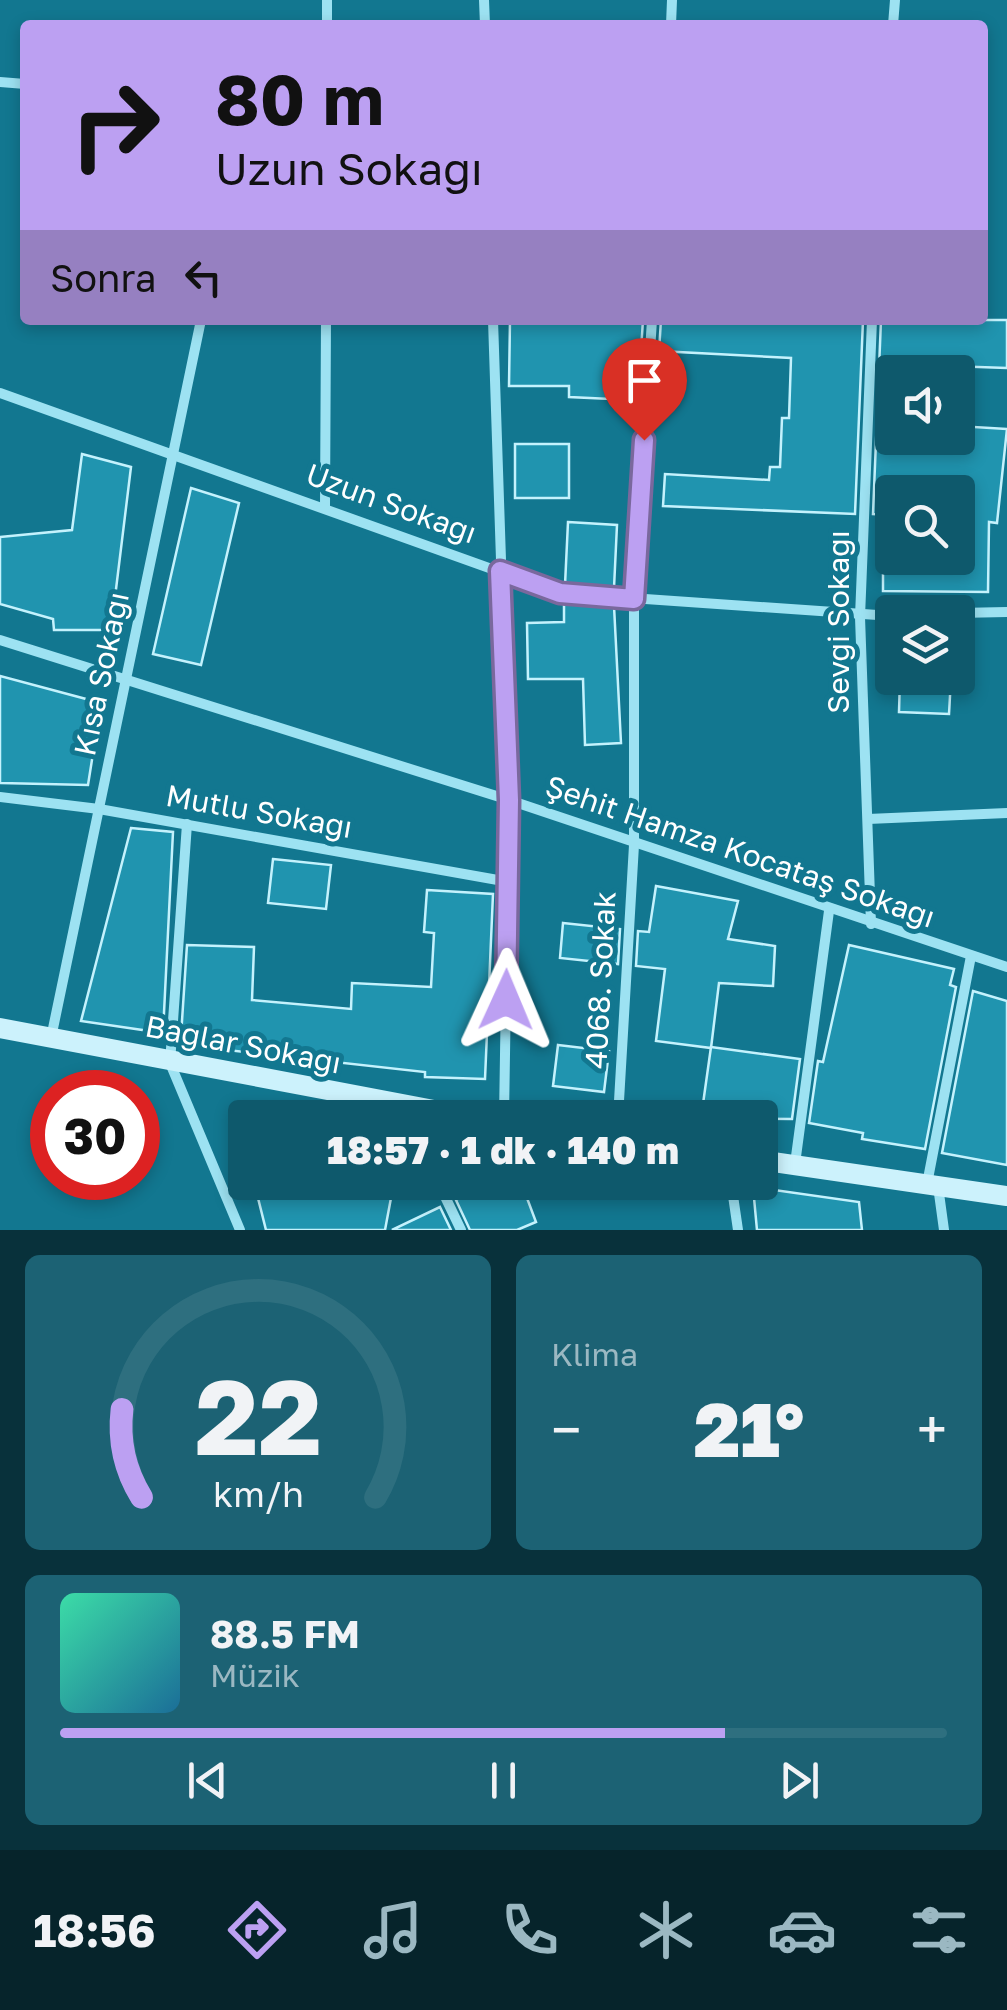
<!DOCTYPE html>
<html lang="tr">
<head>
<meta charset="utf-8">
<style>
	body { margin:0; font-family:"Golos Text",sans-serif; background:#1c6274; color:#f1f3f6; height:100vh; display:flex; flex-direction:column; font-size:38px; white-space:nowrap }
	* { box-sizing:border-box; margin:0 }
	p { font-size:32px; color:#9bb8c2 }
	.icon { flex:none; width:55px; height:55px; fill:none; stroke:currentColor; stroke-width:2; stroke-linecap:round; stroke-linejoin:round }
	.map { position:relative; height:1230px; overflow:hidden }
	.panel { display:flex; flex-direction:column; gap:25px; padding:25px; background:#08313b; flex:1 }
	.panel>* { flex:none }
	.banner { position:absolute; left:20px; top:20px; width:968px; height:305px; border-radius:10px; box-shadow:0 5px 15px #0003; background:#bca0f2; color:#111; overflow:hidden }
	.tools { position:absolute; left:875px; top:355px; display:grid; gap:20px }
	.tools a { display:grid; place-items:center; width:100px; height:100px; border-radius:10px; background:#0e596c; box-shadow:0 5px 15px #0003; font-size:50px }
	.speed { position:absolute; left:30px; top:1070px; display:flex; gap:20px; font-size:50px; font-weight:700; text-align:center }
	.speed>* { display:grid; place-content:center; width:130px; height:130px; border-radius:50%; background:#0e596c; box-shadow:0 5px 15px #0003; line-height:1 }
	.speed .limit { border:15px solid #d22; background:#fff; color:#111 }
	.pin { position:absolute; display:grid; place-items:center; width:85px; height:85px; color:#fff; margin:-102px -42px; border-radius:50% 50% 50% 0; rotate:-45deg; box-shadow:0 0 10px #0007 }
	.pin .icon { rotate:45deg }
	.me { position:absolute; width:110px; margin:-55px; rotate:1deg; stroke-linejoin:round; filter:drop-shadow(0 0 8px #0008) }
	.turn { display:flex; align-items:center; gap:35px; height:210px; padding:0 30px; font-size:45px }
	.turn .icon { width:130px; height:130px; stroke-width:2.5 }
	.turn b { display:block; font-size:70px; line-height:85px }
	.then { display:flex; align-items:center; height:95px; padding:0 30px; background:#0003; gap:20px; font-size:38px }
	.big { font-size:75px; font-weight:800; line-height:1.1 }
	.panel .tile { flex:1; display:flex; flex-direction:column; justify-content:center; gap:15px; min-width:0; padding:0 35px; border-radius:15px; background:#1c6274 }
	.panel .dial { align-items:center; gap:0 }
	.dial svg { height:260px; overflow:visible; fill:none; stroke:#2e6f7f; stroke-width:7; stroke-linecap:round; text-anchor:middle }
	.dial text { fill:#f1f3f6; stroke:none }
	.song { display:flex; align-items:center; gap:30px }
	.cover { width:120px; height:120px; border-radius:15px; background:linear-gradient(135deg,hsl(160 70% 55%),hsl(200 70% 35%)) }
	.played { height:10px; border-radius:5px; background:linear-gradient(90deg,#bca0f2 75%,#2e6f7f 75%) }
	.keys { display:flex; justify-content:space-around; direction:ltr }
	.heat { display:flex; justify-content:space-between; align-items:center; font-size:55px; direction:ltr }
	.panel .tiles { flex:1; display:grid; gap:25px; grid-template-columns:1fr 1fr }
	.tile:last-child { grid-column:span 2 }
	.trip { position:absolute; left:228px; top:1100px; width:550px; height:100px; border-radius:10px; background:#0e596c; box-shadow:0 5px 15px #0003; font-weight:800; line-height:100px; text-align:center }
	.menu { display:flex; height:160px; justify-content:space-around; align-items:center; background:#06242b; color:#9bb8c2 }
	.menu .icon { width:70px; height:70px }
	.menu .current { color:#bca0f2 }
	.menu b { font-size:45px; color:#f1f3f6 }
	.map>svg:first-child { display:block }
</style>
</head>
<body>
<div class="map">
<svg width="1007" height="1230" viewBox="0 0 1007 1230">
	<rect width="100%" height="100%" fill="#127790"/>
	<!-- building -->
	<g fill="#2094af" stroke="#c4f2fd" stroke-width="2.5">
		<polygon points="510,320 643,320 641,350 635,350 632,400 569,397 569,386 509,386"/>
		<polygon points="661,320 863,320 855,514 663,506 665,474 769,480 770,467 780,467 782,418 789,418 791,358 659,351"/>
		<polygon points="881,320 1007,320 1007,368 892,364 892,438 958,438 958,426 1007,429 997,523 989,522 988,592 883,591 883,558 958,558 958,492 892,492 892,515 873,514"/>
		<rect x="515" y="444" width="54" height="54"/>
		<polygon points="82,454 131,467 111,630 54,630 53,619 0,604 0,537 72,530"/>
		<polygon points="191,488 239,503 201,665 153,654"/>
		<polygon points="568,522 617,525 614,588 565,585"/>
		<polygon points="564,602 614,606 621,743 585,745 583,679 528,679 527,623 564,622"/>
		<polygon points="0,676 101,703 88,785 0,783"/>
		<polygon points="900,678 951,678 949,714 899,712"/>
		<polygon points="131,828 173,832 163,1033 81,1021"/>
		<polygon points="273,859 331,865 326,909 268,903"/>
		<polygon points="656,886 738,901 728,939 775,946 773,986 719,983 711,1048 656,1041 665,969 636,966 638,931 649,932"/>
		<polygon points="427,890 493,894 485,1079 425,1077 425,1072 191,1046 191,1038 181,1036 187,945 254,947 252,1000 351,1009 352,983 431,987 434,933 424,932"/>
		<polygon points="563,923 620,929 618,964 560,958"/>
		<polygon points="849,945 954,969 950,985 956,987 925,1149 862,1139 863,1133 809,1123 818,1061 823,1062"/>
		<polygon points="973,991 1007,1001 1007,1165 942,1153"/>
		<polygon points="558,1045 609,1051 604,1092 553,1086"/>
		<polygon points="711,1047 800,1059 792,1119 701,1118"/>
		<polygon points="254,1182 394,1182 385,1230 266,1230"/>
		<polygon points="481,1182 521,1182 536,1222 517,1230 470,1230 456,1200 462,1197 460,1190"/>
		<polygon points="753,1187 859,1202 862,1230 757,1230"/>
		<polygon points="440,1207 451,1230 392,1230"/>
	</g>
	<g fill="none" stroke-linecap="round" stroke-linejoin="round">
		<!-- minor -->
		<g stroke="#9de2f2" stroke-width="10">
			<polyline points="484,0 485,25"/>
			<polyline points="327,25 327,0"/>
			<polyline points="671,25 672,0"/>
			<polyline points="893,25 895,0"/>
			<polyline points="0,82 25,84"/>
			<polyline points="493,320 509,800 504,1118"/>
			<polyline points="0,393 559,593 892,616"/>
			<polyline points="325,506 326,320"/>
			<polyline points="958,613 1007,612"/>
			<polyline points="0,640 509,800 1007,967"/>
			<polyline points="0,797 99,809 509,882"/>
			<polyline points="868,819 1007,813"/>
			<polyline points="187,824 170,1063 240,1230"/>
			<polyline points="871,924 860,617 872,320"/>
			<polyline points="51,1038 201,320"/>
			<polyline points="618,1118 634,845 634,599 652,320"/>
			<polyline points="795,1164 829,911"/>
			<polyline points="438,1182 461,1230"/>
			<polyline points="731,1182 738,1230"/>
			<polyline points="927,1184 971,956"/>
			<polyline points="938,1186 944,1230"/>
		</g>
		<!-- secondary -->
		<g stroke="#ccf2fc" stroke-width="20">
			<polyline points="0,1028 476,1118"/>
			<polyline points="760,1160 1007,1196"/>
		</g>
	</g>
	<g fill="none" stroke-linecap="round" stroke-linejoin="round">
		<defs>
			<polyline id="route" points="506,1000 509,800 500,571 560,593 634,599 644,440"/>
		</defs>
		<!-- route casing -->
		<use href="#route" stroke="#7a689d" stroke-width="25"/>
		<!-- route -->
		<use href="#route" stroke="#bca0f2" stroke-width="18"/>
	</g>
	<g text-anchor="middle" stroke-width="10" stroke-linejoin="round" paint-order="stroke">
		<!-- street labels -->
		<g font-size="30" fill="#fff" stroke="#127790">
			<text transform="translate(391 504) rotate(20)" y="10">Uzun Sokağı</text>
			<text transform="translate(839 622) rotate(-90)" y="10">Sevgi Sokağı</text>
			<text transform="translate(102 674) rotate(-78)" y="10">Kısa Sokağı</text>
			<text transform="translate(259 812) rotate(10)" y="10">Mutlu Sokağı</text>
			<text transform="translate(740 852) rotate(19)" y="10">Şehit Hamza Kocataş Sokağı</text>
			<text transform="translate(601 980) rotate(-87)" y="10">4068. Sokak</text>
			<text transform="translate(243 1045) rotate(11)" y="10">Bağlar Sokağı</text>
		</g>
	</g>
</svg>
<div class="tools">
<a><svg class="icon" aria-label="sound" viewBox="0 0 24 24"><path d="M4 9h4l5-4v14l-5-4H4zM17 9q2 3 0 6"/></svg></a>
<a><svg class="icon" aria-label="search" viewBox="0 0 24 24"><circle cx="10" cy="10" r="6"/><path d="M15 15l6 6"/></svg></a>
<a><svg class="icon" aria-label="layers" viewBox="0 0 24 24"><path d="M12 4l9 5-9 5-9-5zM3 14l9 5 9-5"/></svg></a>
</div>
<div class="speed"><div class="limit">30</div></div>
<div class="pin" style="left:644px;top:440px;background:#d93025"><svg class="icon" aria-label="arrive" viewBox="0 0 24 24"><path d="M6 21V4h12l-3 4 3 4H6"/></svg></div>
<svg class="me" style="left:506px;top:1000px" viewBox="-20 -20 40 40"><path d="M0-17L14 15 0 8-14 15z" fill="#bca0f2" stroke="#fff" stroke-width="4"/></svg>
<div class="trip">18:57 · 1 dk · 140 m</div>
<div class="banner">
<div class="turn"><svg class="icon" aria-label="right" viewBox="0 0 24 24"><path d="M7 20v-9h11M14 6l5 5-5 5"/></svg><div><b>80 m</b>Uzun Sokağı</div></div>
<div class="then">Sonra<svg class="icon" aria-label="left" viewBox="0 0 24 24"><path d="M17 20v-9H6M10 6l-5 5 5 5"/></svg></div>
</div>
</div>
<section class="panel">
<div class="tiles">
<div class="tile dial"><svg viewBox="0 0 100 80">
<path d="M14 69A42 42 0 1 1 86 69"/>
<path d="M14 69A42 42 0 0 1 8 42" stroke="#bca0f2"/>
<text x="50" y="56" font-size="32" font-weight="700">22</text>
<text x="50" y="72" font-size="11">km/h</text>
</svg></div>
<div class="tile"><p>Klima</p>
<div class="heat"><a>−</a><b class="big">21°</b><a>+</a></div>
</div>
<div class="tile">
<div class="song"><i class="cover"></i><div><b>88.5 FM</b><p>Müzik</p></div></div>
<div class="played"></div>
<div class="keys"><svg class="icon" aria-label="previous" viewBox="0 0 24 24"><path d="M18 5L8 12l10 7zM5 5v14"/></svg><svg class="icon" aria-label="pause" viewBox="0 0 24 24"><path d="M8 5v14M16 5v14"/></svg><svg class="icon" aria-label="next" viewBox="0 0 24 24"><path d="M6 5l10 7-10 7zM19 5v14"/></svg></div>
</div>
</div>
</section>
<nav class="menu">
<b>18:56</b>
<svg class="icon current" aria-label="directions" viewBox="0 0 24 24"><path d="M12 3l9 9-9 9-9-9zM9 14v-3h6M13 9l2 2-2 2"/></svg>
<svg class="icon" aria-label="music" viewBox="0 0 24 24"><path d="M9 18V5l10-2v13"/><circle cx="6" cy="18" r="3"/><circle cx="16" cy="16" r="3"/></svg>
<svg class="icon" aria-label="phone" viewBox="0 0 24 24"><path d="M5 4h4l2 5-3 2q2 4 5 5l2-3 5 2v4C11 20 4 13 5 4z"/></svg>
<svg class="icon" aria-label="climate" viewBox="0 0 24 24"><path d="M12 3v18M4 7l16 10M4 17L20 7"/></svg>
<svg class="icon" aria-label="car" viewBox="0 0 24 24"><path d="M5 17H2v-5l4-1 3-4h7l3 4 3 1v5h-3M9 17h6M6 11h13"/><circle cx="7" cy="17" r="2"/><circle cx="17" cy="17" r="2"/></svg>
<svg class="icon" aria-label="filters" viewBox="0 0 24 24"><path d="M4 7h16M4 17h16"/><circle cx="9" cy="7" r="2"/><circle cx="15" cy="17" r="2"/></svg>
</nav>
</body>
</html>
